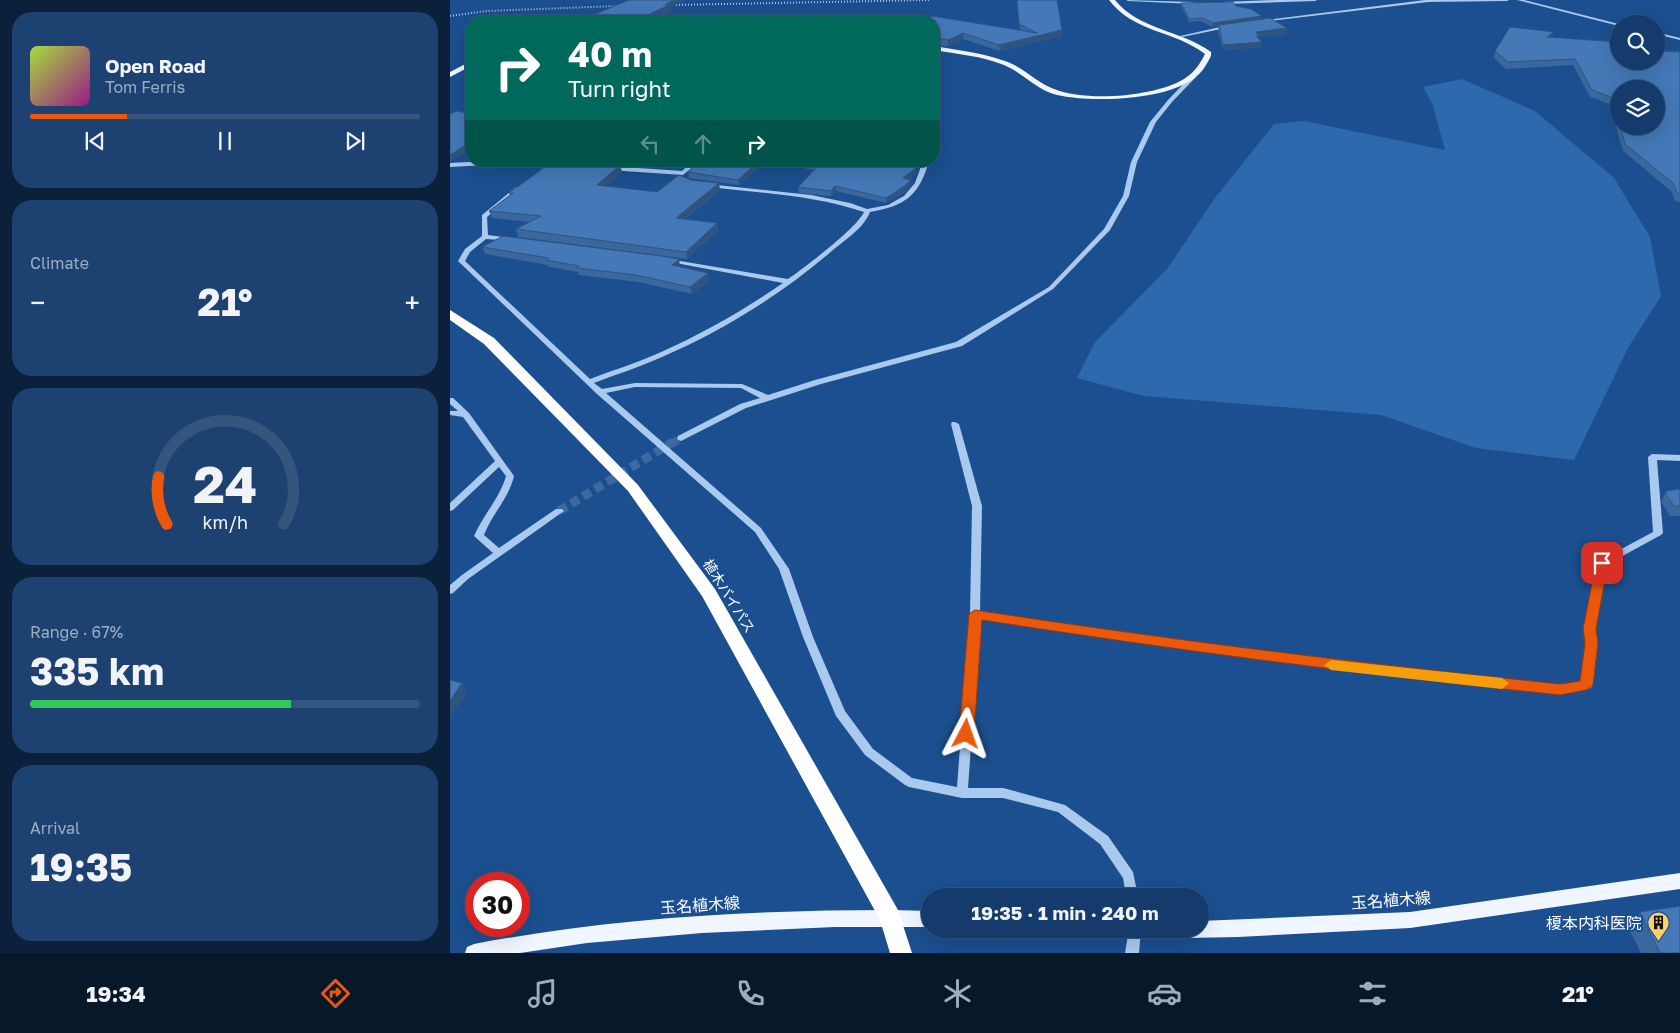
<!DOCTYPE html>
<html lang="en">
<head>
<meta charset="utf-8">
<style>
	body { margin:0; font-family:"Golos Text","Noto Sans JP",sans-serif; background:#1d4271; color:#f1f3f6; height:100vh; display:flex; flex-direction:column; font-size:19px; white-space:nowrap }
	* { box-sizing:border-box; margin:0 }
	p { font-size:16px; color:#9dadc1 }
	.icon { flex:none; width:28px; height:28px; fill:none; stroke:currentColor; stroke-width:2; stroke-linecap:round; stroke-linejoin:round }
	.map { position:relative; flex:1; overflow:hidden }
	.side { display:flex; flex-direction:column; gap:12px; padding:12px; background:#0b203b; width:450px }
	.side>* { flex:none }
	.top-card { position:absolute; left:15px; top:15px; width:475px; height:152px; border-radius:20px; box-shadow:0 5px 20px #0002,0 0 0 1px #33557e; background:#00695c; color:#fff; overflow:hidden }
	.tools { position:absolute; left:1160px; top:15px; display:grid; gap:10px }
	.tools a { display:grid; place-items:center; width:55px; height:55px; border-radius:50%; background:#143b6b; box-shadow:0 5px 20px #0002,0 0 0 1px #33557e; font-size:25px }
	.speed { position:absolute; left:15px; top:872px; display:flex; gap:10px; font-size:25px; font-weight:700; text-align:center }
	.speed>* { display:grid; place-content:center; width:65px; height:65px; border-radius:50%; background:#143b6b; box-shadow:0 5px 20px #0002,0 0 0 1px #33557e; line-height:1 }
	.speed .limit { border:8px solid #d22; background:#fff; color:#111 }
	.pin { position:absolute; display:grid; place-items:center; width:42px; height:42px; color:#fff; margin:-21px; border-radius:10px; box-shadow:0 2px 8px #0006 }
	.me { position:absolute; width:55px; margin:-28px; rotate:4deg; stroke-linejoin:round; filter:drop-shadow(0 0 4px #0008) }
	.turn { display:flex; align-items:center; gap:18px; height:105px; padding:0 20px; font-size:22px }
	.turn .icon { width:65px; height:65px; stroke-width:2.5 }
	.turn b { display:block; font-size:35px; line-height:42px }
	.lanes { display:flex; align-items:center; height:48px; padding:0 20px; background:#0003; justify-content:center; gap:25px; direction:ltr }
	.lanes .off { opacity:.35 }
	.big { font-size:38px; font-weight:700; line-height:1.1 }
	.side .card { flex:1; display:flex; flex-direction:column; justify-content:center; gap:8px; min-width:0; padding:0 18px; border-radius:20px; background:#1d4271 }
	.side .dial { align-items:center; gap:0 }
	.dial svg { height:130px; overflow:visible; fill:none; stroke:#33557e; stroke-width:7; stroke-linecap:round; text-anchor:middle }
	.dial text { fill:#f1f3f6; stroke:none }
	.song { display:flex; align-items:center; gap:15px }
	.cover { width:60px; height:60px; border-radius:8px; background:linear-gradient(135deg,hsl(80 70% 55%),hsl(310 70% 35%)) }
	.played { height:5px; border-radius:2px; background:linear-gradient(90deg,#ea580c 25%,#33557e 25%) }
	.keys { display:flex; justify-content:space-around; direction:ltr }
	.heat { display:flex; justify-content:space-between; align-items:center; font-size:28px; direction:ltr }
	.charge { height:8px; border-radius:4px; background:linear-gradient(90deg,#34c759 67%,#33557e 0) }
	.trip { position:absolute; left:471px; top:888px; width:288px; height:50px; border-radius:25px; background:#143b6b; box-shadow:0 5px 20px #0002,0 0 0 1px #33557e; font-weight:700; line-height:50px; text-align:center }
	.tab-bar { display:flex; height:80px; justify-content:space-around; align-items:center; background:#08182b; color:#9dadc1 }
	.tab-bar .icon { width:35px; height:35px }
	.tab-bar .active { color:#ea580c }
	.tab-bar b { font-size:22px; color:#f1f3f6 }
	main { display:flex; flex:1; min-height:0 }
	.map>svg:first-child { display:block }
</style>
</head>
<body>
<main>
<section class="side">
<div class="card">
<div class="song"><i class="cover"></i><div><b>Open Road</b><p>Tom Ferris</p></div></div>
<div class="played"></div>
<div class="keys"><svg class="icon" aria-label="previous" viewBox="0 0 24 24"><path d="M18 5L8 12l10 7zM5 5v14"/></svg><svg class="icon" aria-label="pause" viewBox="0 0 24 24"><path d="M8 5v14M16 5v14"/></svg><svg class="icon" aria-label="next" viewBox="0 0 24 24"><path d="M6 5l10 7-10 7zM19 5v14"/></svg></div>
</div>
<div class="card"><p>Climate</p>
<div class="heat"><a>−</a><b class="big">21°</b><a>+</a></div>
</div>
<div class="card dial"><svg viewBox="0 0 100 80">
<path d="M14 69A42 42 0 1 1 86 69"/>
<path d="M14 69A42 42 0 0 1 9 40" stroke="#ea580c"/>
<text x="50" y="56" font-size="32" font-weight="700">24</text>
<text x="50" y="72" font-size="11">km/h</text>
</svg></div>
<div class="card"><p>Range · 67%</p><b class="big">335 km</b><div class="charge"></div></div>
<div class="card"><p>Arrival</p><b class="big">19:35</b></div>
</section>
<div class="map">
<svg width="1230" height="953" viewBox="0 0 1230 953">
	<rect width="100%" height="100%" fill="#1b4f8f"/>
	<!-- green -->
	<polygon fill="#2e69ad" points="1012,79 1085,111 1164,178 1200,237 1211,296 1178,348 1124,460 1026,448 931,415 694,396 627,378 645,342 717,269 765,198 824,124 854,121 995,150 982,103 973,87"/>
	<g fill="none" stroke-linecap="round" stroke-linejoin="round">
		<!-- minor-tunnel-far1 -->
		<polyline stroke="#3d69a0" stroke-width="8" stroke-dasharray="8 4" stroke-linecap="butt" points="221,444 231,438"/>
		<!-- minor-tunnel -->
		<polyline stroke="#3d69a0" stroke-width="9" stroke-dasharray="9 5" stroke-linecap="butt" points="109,511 223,442"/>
		<!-- path -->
		<g stroke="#a9c9ee" stroke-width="2" stroke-dasharray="1 2" stroke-linecap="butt">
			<polyline points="223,5 480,0"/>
			<polyline points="0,16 36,11 167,6"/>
		</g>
		<!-- minor -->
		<g fill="#a9c9ee" fill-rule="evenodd">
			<polygon points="676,0 743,2 745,3 743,4 678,1"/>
			<polygon points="825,0 867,0 865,1 773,4 771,3 773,2"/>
			<polygon points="975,0 1059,0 1057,1 978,2 811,22 809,21"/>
			<polygon points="1067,0 1074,0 1169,24 1169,26"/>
			<polygon points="779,25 781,25 781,27 732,37 730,36"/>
			<polygon points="1206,32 1230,38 1230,40 1206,34"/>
			<path d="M741,76L746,77L722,102L706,122L687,162L679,196L660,230L603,289L512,346L371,384L296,408L231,441L228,440L227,438L228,436L290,404L310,398L291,388L185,387L156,393L311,528L339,569L363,637L395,711L423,749L462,778L507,787L520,615L522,506L501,424L502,422H505L509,424L532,506L530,612L818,652L1110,685L1132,682L1136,643L1135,629L1147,563L1149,561L1203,532L1198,457L1202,454L1230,455V461L1207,460L1213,533L1211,535L1156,565L1145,629L1146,643L1142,685L1141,688L1137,689L1110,693L964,678L744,650L530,619L518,788H553L615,805L658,836L683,872L688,896H676L673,878L650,844L608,812L553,798H512L459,787L455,785L415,755L386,716L353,637L329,569L305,532L147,394L8,261L15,249L32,236V215L66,187H70V189L37,217L38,235L60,238L63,240L62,241L36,239L20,252L15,261L140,379C163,370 187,363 209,353C252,334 294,310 333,283L220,262L218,261V259L338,279C354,268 407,228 414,212C364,195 311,193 259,187L256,185L257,184L361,195L400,203L417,209L438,205L454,196L465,183L473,161H479C469,196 455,206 420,212C414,228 395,240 383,250C332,294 274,330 212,357C190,367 167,374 144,383L152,389L185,383L292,384L318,395L365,380L506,342L599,287L654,229L673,196L681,162L700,122L718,100Z"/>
			<polygon points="38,161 65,161 106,166 109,168 106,170 57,164 0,167 0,163"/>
			<polygon points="243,161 250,161 233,175 159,170 156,168 159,166 232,171"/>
			<path d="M0,398H3L19,413L64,476C59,498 42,514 34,535L49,548L106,509H112L114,511L18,579L3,593L0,594V585L12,575L43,553L24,536C33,515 50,498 56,476L49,467L3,510L0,511V503L45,461L13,417L0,415V411H8L0,404Z"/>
			<polygon points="679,929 691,929 689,953 675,953"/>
		</g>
		<!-- major -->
		<g fill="#f0f6ff" fill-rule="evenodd">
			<path d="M659,0H665C689,30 731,30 761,52C762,56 759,60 756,65C737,102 642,103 607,95C587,90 573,73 554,65C532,56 507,54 484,50V46C508,50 532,53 555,61C573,67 586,82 604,89C636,102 704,97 734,79C744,73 750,64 755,54C724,30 684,33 659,0Z"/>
			<polygon points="21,61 21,66 0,77 0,72"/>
			<polygon points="1230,873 1230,889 960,928 788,937 685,939 653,937 646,935 644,929 750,929 750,921 960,912"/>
			<path d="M442,910L480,911V927H385L252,933L137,943L70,953H15L17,947L24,944C161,918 302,910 442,910Z"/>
		</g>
		<!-- highway -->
		<polygon fill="#fff" fill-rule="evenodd" points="0,310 44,338 188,485 265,589 448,910 462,953 440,953 430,920 252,596 178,491 34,344 0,320"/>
	</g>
	<!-- wall -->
	<g fill="#3a679d" fill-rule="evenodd">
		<polygon points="179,0 235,0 220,8 221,11 198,21 145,21 143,15"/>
		<polygon points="567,0 612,30 612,36 550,51 513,39 498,46 484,45 484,21 570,30"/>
		<polygon points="731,3 786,6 812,16 812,19 837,28 836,34 809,37 809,39 812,42 811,47 773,50 768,31 769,26 762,27 751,21 739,22 731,6"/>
		<path d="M1102,37L1213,51L1230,52V202L1225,201L1222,192L1173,151L1159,104L1140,97L1123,65L1056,69L1044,58L1045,51ZM1169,89L1206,126H1169Z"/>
		<polygon points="110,161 186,161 181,165 170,165 172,172 156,186 207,192 270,190 235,219 267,223 268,230 237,259 68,237 66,229 80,222 42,218 39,211 60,195 59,193 122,167 170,165 110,164"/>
		<polygon points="190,161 240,161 234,167"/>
		<polygon points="245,161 416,161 466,168 466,173 459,180 460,180 461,185 456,191 436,203 386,191 381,196 349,193 348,187 365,170 315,162 289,185 239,178 238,172 244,166 243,163"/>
		<polygon points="32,247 230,266 230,267 258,273 259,280 242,294 188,282 129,275 128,272 99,267 98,265 35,254"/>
		<polygon points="1230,489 1230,516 1220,516 1212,503 1212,500 1216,491"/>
		<polygon points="1190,912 1230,953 1191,953 1180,931"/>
	</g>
	<!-- shaded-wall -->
	<g fill="#305480">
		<polygon points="224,0 235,0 220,8 221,11 198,21 186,21"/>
		<polygon points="812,16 812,19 762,27 763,23"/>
		<polygon points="837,28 836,34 809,37 809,41 805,42 806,32"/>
		<polygon points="612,30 612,36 550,51 549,45"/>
		<polygon points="1104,32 1102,38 1097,37"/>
		<polygon points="513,33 513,39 498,46 498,40"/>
		<polygon points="812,42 811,47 773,50 773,45"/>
		<polygon points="484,46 485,46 485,52 484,53"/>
		<polygon points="21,142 21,149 0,161 0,155"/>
		<polygon points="180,161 186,161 181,165"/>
		<polygon points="233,161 240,161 234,167"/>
		<polygon points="309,161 314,161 315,162 289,185 288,180"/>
		<polygon points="170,165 172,172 149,192 147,185"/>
		<polygon points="466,168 466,173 454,184 453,178"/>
		<polygon points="460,180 461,185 456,191 436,203 436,198"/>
		<polygon points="269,183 270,190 227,225 226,218"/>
		<polygon points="385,186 386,191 381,196 381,191"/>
		<polygon points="267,223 268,230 237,259 236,252"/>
		<polygon points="229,259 230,266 224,272 222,265"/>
		<polygon points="258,273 259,280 242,294 240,287"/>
		<polygon points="12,683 17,693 0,717 0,701"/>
	</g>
	<!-- building -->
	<g fill="#4478b7" stroke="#305480">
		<polygon points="179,0 224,0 215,5 219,5 185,21 143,15"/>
		<polygon points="567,0 607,0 612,30 549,45 513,33 498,40 484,38 484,21 473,21 482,16 587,33 569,24"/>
		<polygon points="783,2 786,6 801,9 812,16 763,23 752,18 739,19 731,3"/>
		<polygon points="820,18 837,28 806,32 809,36 806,36 812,42 773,45 769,25"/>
		<polygon points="1060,27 1104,32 1097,37 1169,42 1169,61 1206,61 1206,44 1213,51 1230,52 1230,194 1227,193 1224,184 1175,144 1170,126 1206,126 1206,89 1169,89 1169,122 1161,97 1142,90 1125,59 1058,62 1045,51"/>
		<polygon points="21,110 21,142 0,155 0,114 7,111 17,113"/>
		<polygon points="245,161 309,161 288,180 238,172 247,163 243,163"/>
		<polygon points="343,161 416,161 466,168 453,178 460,180 456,185 436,198 385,186 381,191 348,187 369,165"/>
		<polygon points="99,164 122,167 170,165 147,185 207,192 229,175 241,180 269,183 226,218 267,223 236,252 66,229 91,216 39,211 63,193 59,193"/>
		<polygon points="53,236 211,256 229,259 222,265 258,273 240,287 186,275 127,268 129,266 96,260 99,258 32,247"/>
		<polygon points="1230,489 1230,506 1224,506 1216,494 1216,491"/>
		<polygon points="0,680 12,683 0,701"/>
		<polygon points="1230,906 1230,953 1210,953 1190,912"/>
	</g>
	<!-- route -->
	<path fill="#ea580c" stroke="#983908" d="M1152,559L1158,563L1146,629L1148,643L1143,685L1136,690L1110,695C917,675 724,650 532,620L524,734L522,738H511L509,734L519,614L525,610C720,640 915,664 1110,684L1130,681L1135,643L1133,629L1146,563Z"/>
	<!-- slow -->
	<polygon fill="#f59e0b" points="881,660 1052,678 1059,683 1052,689 881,670 874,665"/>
	<!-- icons -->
	<defs>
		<symbol id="building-pin" viewBox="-11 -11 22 30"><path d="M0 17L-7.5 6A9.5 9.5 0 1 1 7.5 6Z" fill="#ffd166" stroke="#1b4f8f"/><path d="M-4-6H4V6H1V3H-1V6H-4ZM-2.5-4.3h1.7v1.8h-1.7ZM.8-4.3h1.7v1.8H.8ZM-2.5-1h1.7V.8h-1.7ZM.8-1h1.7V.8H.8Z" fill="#111"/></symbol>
	</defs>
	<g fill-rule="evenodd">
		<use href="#building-pin" x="1196" y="910" width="25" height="34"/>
	</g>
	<g text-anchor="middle" stroke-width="4" stroke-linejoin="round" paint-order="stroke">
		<!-- street labels -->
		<g font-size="14" fill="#fff" stroke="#1b4f8f">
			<text transform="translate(279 596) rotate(58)" y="5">植木バイパス</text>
		</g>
		<!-- near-street labels -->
		<g font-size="16" fill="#fff" stroke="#1b4f8f">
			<text transform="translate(941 900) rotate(-4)" y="6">玉名植木線</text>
			<text transform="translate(250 905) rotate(-4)" y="6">玉名植木線</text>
		</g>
		<!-- near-poi labels -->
		<g font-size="16" fill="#fff" stroke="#1b4f8f" text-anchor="end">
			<text x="1192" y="929">榎本内科医院</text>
		</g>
	</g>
</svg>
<div class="tools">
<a><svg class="icon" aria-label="search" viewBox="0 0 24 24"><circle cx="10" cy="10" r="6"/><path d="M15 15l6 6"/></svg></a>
<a><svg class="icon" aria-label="layers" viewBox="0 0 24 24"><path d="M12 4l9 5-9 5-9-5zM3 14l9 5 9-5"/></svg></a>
</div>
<div class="speed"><div class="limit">30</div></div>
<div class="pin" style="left:1152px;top:563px;background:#d93025"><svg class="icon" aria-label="arrive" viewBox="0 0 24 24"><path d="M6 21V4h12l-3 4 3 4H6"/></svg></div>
<svg class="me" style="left:516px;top:734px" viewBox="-20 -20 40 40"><path d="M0-17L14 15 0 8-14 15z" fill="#ea580c" stroke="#fff" stroke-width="4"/></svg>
<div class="trip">19:35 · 1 min · 240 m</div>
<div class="top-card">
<div class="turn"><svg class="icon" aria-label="right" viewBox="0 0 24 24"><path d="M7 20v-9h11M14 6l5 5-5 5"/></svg><div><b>40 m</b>Turn right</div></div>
<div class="lanes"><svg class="icon off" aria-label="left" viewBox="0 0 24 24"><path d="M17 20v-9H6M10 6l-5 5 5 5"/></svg><svg class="icon off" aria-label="ahead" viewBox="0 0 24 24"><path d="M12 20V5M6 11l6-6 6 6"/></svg><svg class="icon" aria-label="right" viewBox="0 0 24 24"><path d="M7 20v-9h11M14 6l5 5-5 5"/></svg></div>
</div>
</div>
</main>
<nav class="tab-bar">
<b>19:34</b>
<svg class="icon active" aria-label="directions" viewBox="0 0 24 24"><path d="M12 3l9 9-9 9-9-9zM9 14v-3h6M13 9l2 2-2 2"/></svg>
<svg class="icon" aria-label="music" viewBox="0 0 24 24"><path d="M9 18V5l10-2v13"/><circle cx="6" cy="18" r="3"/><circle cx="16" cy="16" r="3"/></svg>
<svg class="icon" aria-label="phone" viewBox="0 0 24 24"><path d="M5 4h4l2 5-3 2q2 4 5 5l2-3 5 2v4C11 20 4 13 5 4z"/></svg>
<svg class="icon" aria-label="climate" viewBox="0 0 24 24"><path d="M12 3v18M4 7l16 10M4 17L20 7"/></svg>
<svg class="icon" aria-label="car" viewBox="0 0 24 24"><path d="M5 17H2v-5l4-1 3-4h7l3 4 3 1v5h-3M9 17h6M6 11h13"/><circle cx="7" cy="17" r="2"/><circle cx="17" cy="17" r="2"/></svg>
<svg class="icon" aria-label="filters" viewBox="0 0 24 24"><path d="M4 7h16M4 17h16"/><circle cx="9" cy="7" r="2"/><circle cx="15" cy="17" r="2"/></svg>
<b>21°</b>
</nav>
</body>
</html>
